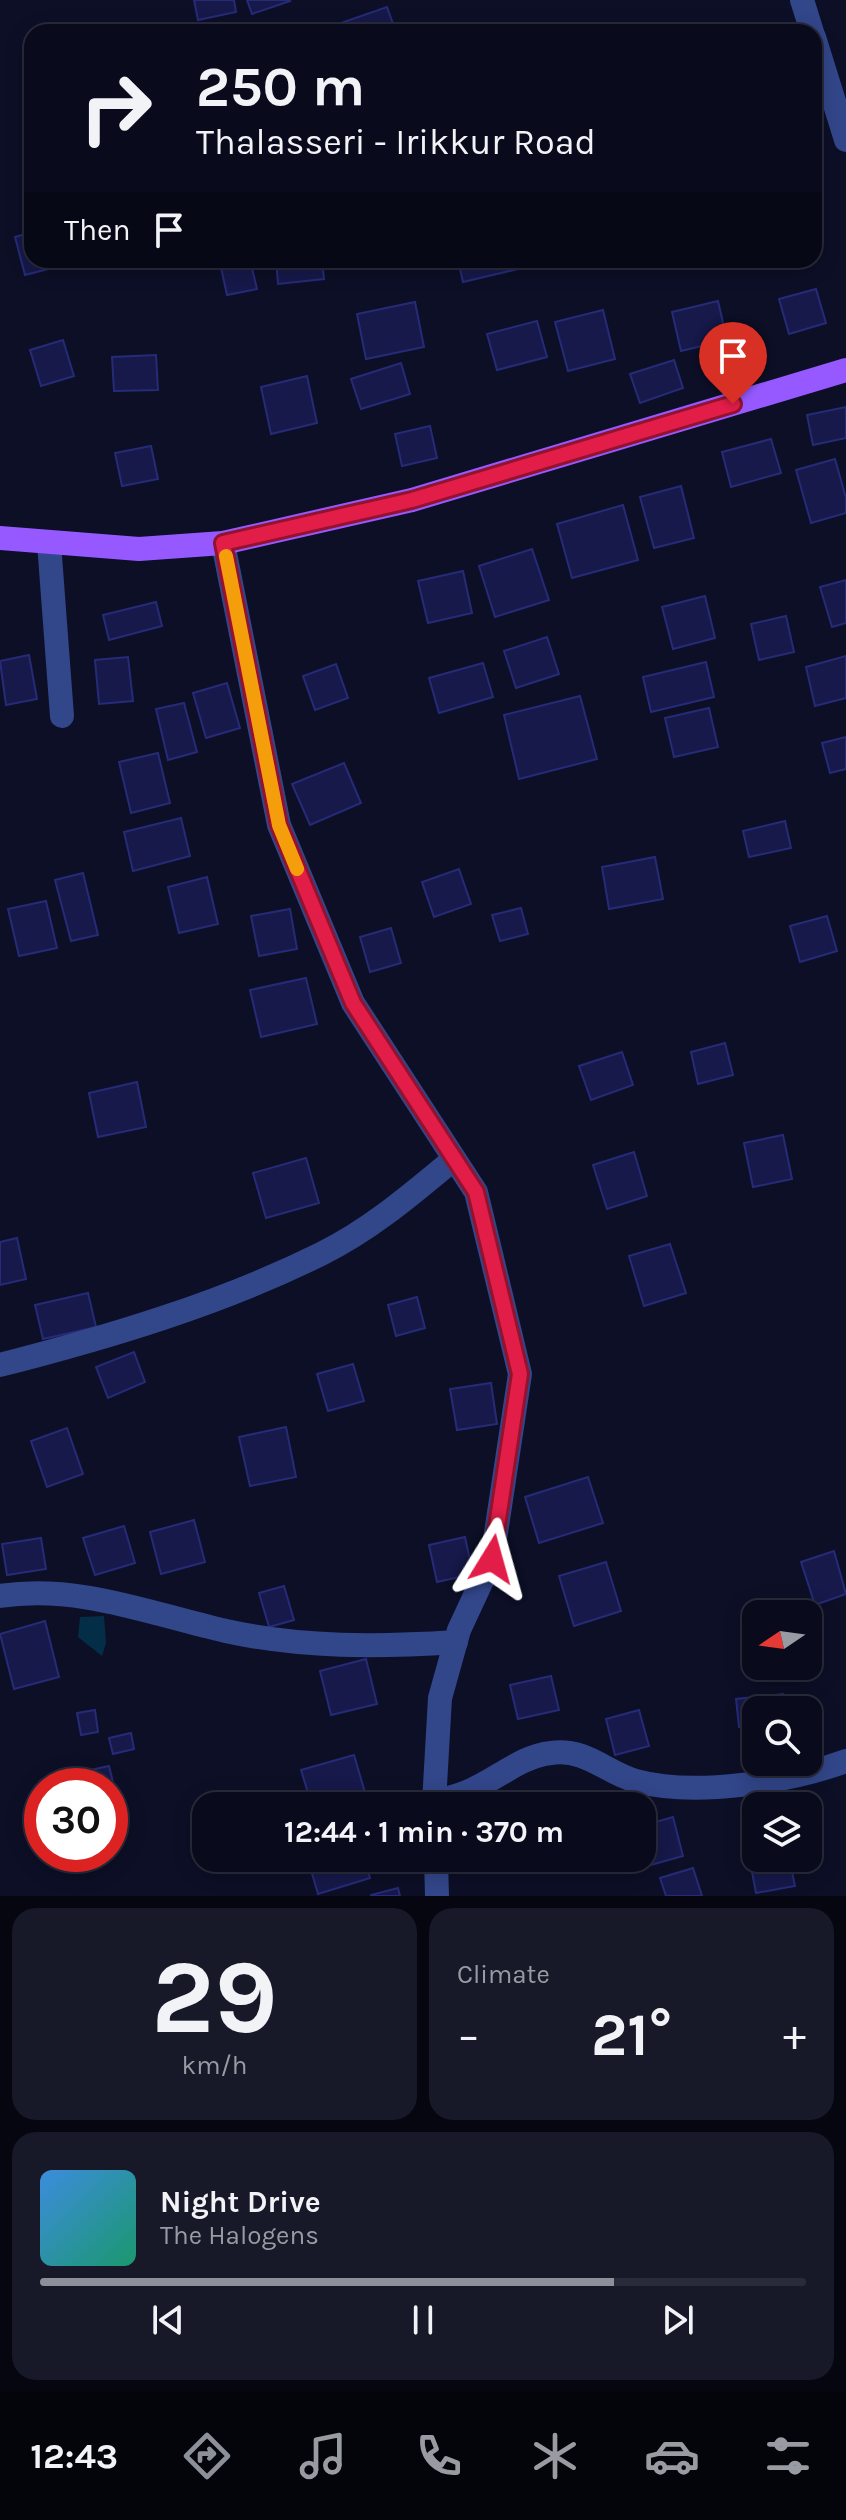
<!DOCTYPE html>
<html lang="en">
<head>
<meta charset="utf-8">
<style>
	body { margin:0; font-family:Karla,sans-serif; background:#171929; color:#f1f3f6; height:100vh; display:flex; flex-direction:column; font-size:30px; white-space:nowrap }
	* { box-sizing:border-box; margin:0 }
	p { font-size:26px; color:#999ba3 }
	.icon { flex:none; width:44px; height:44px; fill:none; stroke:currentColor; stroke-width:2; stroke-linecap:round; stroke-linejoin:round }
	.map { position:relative; height:1896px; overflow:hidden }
	.side { display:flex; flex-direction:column; gap:12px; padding:12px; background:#05060f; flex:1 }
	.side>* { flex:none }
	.top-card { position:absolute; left:24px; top:24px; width:798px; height:244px; border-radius:24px; box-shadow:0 4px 20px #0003,0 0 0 2px #292b3b; background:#090b1c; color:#f1f3f6; overflow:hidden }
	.needle { width:52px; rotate:257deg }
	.fabs { position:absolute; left:742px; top:1600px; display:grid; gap:16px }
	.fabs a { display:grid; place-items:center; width:80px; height:80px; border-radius:16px; background:#090b1c; box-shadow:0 4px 20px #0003,0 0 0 2px #292b3b; font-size:40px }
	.speed { position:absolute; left:24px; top:1768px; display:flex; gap:16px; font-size:40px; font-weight:700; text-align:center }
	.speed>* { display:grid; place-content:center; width:104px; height:104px; border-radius:50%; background:#090b1c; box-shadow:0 4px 20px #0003,0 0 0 2px #292b3b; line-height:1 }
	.speed .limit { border:12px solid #d22; background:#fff; color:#111 }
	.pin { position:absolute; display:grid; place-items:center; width:68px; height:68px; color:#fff; margin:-82px -34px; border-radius:50% 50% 50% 0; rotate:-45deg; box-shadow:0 0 8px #0007 }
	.pin .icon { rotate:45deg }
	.me { position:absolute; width:88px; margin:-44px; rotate:8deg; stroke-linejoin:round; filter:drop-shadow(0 0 6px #0008) }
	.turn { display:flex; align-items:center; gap:28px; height:168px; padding:0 40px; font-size:36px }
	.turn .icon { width:104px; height:104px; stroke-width:2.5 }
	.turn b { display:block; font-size:56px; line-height:68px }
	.then { display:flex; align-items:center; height:76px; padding:0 40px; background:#0003; gap:16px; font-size:30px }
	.big { font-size:60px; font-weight:700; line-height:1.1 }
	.side .widget { flex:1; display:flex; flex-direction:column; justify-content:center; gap:12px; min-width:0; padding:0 28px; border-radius:24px; background:#171929 }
	.side .dial { align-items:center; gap:0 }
	.dial b { font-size:104px; line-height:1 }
	.song { display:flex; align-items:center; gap:24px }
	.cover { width:96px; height:96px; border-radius:12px; background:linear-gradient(135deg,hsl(210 70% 55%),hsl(160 70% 35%)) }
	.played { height:8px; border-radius:4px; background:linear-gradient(90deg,#8c9099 75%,#292b3b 75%) }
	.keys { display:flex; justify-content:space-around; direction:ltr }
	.heat { display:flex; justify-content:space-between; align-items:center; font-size:44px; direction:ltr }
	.side .tiles { flex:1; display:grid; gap:12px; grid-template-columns:1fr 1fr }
	.widget:last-child { grid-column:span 2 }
	.trip { position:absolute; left:192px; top:1792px; width:464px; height:80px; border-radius:24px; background:#090b1c; box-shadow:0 4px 20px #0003,0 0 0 2px #292b3b; font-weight:700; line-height:80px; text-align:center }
	.tab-bar { display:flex; height:128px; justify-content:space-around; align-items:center; background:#04040b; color:#999ba3 }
	.tab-bar .icon { width:56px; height:56px }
	.tab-bar .active { color:#8c9099 }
	.tab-bar b { font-size:36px; color:#f1f3f6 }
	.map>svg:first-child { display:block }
</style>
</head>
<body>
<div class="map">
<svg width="846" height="1896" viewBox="0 0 846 1896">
	<rect width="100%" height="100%" fill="#0c0f26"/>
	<!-- water -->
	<polygon fill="#042e47" points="104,1616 106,1643 102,1656 78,1637 80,1617"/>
	<!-- building -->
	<g fill="#161949" stroke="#262b78" stroke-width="2">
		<polygon points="194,0 234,0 236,12 198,20"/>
		<polygon points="247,0 289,0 290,1 252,14"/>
		<polygon points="387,7 396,32 338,32 335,25"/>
		<polygon points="32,232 32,260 63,260 64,265 25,275 15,237"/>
		<polygon points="234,260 250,260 257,289 227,295 220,263"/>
		<polygon points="276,260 322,260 324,279 278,284"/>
		<polygon points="458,260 515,260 518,269 463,282"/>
		<polygon points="816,289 826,323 789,334 779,299"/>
		<polygon points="718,301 727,340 681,351 672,312"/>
		<polygon points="415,302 424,347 366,359 357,314"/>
		<polygon points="603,310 615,359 568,371 555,322"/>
		<polygon points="537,321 547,357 497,370 487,334"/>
		<polygon points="63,340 74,376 41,386 30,350"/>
		<polygon points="156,355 158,390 114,391 112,357"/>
		<polygon points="674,360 683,388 640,403 630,374"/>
		<polygon points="401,363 410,394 361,409 351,379"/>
		<polygon points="307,376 317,423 271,434 261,387"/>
		<polygon points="846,407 846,438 813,445 807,415"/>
		<polygon points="430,426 437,458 402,466 395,434"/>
		<polygon points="771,439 781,473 731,487 722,452"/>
		<polygon points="151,446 158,479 122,486 115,453"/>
		<polygon points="835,459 846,498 846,513 811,523 796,470"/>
		<polygon points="681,486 694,538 654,548 640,497"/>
		<polygon points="623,505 638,560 572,578 557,524"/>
		<polygon points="532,549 549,600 495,617 479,566"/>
		<polygon points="463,571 472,613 428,623 418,581"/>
		<polygon points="846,580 846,623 832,627 820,587"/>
		<polygon points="705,596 715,638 673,649 662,607"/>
		<polygon points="156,602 162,626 109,640 103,615"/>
		<polygon points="786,616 794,652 759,660 751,624"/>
		<polygon points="547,637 559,674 516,688 504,651"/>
		<polygon points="29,655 37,699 6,705 0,661"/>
		<polygon points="846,656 846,698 815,706 806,667"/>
		<polygon points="128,657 133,701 99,704 95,660"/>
		<polygon points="706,662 714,697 651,712 643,677"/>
		<polygon points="483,663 493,697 439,713 429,678"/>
		<polygon points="336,664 348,698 315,710 303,676"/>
		<polygon points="227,683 240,728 206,738 193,693"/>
		<polygon points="580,696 597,759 519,779 504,715"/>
		<polygon points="184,703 197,752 168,760 156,709"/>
		<polygon points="709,708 718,747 674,757 665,718"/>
		<polygon points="846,737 846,769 830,773 822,743"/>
		<polygon points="158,753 170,803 131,813 119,762"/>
		<polygon points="344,763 361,803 310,825 292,784"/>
		<polygon points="181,818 190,856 133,871 124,832"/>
		<polygon points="785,821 791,848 749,857 743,831"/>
		<polygon points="655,857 663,899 609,909 602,867"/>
		<polygon points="459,869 471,904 434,917 422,882"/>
		<polygon points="83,873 98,935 71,941 55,880"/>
		<polygon points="207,877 218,924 179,933 168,887"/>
		<polygon points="46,901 57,948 19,956 8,909"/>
		<polygon points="521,908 528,934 500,941 492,915"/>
		<polygon points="290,909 297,949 259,956 251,916"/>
		<polygon points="827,916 837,951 800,962 790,926"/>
		<polygon points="391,928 401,963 370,972 360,937"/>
		<polygon points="306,978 317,1024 261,1037 250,990"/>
		<polygon points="725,1043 733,1075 698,1084 691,1052"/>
		<polygon points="622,1052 633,1085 591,1100 579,1066"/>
		<polygon points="137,1082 146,1127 98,1137 89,1093"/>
		<polygon points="783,1135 792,1179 753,1187 744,1143"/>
		<polygon points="634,1152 647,1196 607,1209 593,1165"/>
		<polygon points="306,1158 319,1203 266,1218 253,1173"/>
		<polygon points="17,1238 26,1279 0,1285 0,1242"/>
		<polygon points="670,1244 686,1293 644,1306 629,1256"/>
		<polygon points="88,1293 96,1327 43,1339 35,1305"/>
		<polygon points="417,1297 425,1328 396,1336 388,1305"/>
		<polygon points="134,1352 145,1382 108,1398 96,1367"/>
		<polygon points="353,1364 364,1401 328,1411 317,1374"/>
		<polygon points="491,1383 497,1424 457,1430 450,1389"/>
		<polygon points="286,1427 296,1477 250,1486 239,1437"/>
		<polygon points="67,1428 83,1474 47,1487 31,1441"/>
		<polygon points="588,1477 603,1523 539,1543 525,1497"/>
		<polygon points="194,1520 205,1562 161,1574 150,1532"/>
		<polygon points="124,1526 135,1563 95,1575 83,1538"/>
		<polygon points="465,1537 473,1574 437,1582 429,1545"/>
		<polygon points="41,1538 46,1569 7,1575 2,1544"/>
		<polygon points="834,1551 846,1594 815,1605 801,1562"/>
		<polygon points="606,1562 621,1611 574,1626 559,1576"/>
		<polygon points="284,1586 294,1620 269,1627 259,1593"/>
		<polygon points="45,1621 59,1677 14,1689 0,1634"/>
		<polygon points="366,1659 377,1704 331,1715 320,1671"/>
		<polygon points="551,1676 559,1710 518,1719 510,1685"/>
		<polygon points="783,1694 785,1710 756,1710 756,1725 739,1727 736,1699"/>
		<polygon points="95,1710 98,1732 81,1735 77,1713"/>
		<polygon points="639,1710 649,1746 615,1755 606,1719"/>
		<polygon points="131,1733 134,1749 113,1754 109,1738"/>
		<polygon points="354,1755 369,1806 312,1806 301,1770"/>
		<polygon points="109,1766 115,1790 110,1792 110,1786 89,1786 86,1771"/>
		<polygon points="673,1817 683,1856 629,1871 625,1858 642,1858 642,1826"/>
		<polygon points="756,1839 756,1858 789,1858 795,1886 756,1893 746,1840"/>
		<polygon points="315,1858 364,1858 370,1878 318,1894 308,1860"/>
		<polygon points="693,1868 702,1896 666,1896 660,1878"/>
		<polygon points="398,1888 400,1896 371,1896 371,1895"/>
	</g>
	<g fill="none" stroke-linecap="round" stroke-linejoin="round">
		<!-- minor -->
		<g stroke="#32468a" stroke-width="24">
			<polyline points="802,0 812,32"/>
			<polyline points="814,37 846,140"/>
			<polyline points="49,543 62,716"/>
			<path d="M223,543L279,825L353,1003L476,1192L520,1374L492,1559L459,1630L440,1698L434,1803C445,1799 457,1796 469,1791C496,1780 521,1756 551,1753C587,1748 606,1773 636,1781C696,1797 788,1782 846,1761"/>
			<path d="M0,1365C109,1337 220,1304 321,1254C370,1230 412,1194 454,1159"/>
			<path d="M0,1596C78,1584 151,1614 226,1631C302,1648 379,1647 456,1642"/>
			<polyline points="436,1858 437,1896"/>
		</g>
		<!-- major -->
		<polyline stroke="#9659ff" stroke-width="24" points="0,538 139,549 223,543 412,500 846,370"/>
	</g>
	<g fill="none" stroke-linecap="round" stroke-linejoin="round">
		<defs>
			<polyline id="route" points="492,1559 520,1374 476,1192 353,1003 279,825 223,543 412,500 733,404"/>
		</defs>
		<!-- route casing -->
		<use href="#route" stroke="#92132f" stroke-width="20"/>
		<!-- route -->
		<use href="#route" stroke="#e11d48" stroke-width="14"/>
		<!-- slow -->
		<polyline stroke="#f59e0b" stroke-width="14" points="226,556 279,825 297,869"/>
	</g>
</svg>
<div class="fabs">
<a><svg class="needle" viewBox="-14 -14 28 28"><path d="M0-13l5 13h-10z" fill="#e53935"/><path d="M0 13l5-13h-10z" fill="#999ba3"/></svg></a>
<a><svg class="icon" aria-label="search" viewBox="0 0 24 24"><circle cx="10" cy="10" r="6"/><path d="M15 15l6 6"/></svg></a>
<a><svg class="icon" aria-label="layers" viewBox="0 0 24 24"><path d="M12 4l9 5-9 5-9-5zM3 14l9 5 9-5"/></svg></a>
</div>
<div class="speed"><div class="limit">30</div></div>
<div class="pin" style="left:733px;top:404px;background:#d93025"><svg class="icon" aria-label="arrive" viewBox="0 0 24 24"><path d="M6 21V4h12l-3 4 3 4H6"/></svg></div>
<svg class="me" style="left:492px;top:1559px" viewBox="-20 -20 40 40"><path d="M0-17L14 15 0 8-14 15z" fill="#e11d48" stroke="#fff" stroke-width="4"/></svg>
<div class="trip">12:44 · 1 min · 370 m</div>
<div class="top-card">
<div class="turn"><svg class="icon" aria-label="right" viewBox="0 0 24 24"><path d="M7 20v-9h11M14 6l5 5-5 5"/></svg><div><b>250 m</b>Thalasseri - Irikkur Road</div></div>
<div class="then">Then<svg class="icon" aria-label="arrive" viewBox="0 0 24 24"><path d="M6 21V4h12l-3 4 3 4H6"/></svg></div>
</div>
</div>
<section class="side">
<div class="tiles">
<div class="widget dial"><b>29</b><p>km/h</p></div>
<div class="widget"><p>Climate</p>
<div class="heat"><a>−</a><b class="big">21°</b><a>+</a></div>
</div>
<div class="widget">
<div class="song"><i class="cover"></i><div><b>Night Drive</b><p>The Halogens</p></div></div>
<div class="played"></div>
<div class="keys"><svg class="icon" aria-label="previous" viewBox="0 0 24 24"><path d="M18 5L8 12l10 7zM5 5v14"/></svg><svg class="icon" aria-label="pause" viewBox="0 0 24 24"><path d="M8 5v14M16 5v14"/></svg><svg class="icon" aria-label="next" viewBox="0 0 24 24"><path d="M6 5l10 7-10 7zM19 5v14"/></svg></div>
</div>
</div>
</section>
<nav class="tab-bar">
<b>12:43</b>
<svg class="icon active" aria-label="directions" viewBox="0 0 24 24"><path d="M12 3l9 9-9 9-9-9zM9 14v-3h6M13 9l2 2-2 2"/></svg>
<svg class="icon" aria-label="music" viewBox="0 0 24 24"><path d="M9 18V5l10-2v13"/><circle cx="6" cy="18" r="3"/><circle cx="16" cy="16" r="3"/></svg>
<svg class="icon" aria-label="phone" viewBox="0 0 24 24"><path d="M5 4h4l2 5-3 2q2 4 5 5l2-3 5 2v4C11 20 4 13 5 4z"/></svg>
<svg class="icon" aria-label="climate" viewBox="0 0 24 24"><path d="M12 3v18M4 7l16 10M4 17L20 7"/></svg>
<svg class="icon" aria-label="car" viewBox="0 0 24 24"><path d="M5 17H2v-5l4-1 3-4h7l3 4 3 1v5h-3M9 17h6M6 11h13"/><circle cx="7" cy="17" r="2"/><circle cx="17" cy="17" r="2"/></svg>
<svg class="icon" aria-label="filters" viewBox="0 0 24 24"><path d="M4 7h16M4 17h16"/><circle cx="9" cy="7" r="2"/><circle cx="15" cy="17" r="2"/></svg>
</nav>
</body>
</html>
